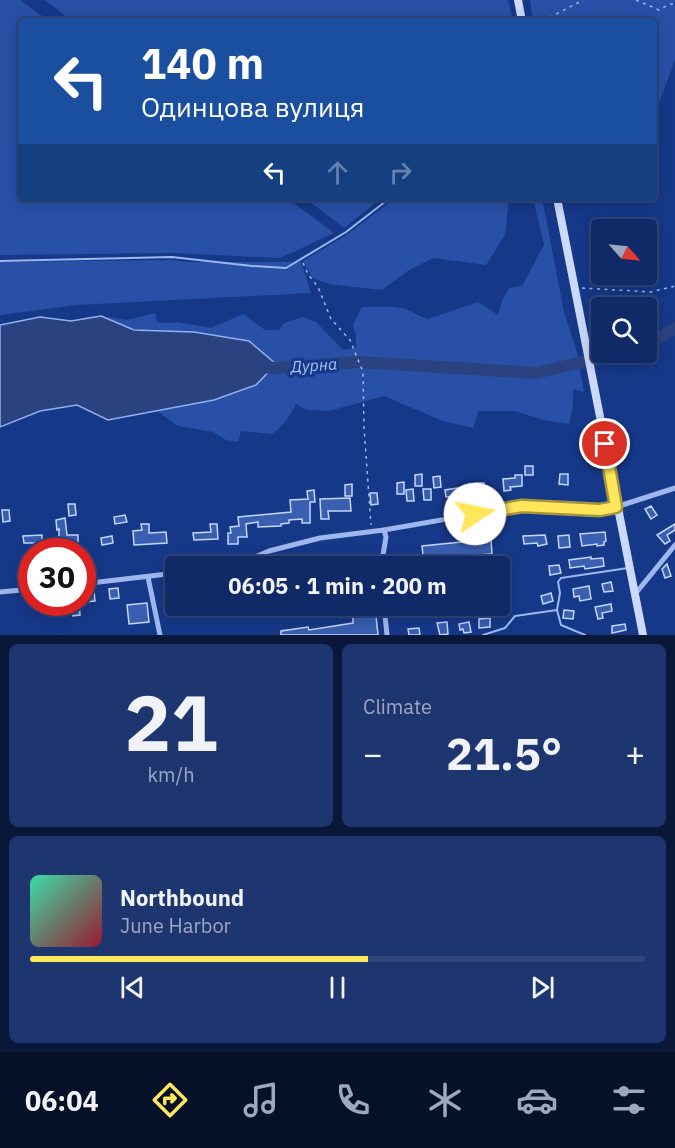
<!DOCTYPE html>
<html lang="en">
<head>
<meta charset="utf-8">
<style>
	body { margin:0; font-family:"IBM Plex Sans",sans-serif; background:#1e3670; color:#f1f3f6; height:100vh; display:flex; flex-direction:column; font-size:22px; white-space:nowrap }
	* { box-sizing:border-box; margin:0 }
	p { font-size:20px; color:#9ca7c0 }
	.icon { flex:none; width:33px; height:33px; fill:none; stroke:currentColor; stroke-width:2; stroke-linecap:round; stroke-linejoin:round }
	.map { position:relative; height:635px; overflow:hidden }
	.drawer { display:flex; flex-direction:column; gap:9px; padding:9px; background:#091739; flex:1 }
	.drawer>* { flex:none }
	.guide { position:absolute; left:18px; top:18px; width:639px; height:183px; border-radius:6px; box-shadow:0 3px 15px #0003,0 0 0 2px #30467b; background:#1a4fa0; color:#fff; overflow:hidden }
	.needle { width:39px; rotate:117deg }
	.controls { position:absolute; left:591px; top:219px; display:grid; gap:12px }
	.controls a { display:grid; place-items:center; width:66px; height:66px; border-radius:6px; background:#102a67; box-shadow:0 3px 15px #0003,0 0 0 2px #30467b; font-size:30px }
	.speed { position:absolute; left:18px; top:538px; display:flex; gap:12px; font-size:30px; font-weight:700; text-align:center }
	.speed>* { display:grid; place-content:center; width:78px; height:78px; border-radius:50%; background:#102a67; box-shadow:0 3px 15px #0003,0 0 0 2px #30467b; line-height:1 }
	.speed .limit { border:9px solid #d22; background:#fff; color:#111 }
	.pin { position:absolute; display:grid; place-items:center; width:51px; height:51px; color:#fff; margin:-26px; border:3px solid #fff; border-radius:50%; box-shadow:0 2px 6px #0007 }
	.me { position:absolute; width:66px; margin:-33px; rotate:79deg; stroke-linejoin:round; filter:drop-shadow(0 0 4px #0008) }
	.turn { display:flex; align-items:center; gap:21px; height:126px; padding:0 24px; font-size:27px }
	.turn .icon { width:78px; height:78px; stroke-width:2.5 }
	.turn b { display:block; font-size:42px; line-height:51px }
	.lanes { display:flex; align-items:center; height:57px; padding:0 24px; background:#0003; justify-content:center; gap:30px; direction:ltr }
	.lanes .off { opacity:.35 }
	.big { font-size:45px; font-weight:700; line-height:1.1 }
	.drawer .card { flex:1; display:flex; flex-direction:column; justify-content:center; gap:9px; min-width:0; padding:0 21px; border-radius:9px; background:#1e3670 }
	.drawer .dial { align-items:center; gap:0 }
	.dial b { font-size:78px; line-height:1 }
	.song { display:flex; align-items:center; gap:18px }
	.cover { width:72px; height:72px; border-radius:9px; background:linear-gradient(135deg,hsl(160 70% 55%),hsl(350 70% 35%)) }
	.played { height:6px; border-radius:3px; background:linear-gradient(90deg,#ffe65b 55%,#30467b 55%) }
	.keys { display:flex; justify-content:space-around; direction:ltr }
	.heat { display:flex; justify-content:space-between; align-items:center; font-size:33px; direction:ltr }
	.drawer .tiles { flex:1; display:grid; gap:9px; grid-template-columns:1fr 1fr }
	.card:last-child { grid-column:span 2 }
	.trip { position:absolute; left:165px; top:556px; width:345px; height:60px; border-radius:6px; background:#102a67; box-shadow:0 3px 15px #0003,0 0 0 2px #30467b; font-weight:700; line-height:60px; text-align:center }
	.dock { display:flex; height:96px; justify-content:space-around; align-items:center; background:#061129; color:#9ca7c0 }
	.dock .icon { width:42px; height:42px }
	.dock .current { color:#ffe65b }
	.dock b { font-size:27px; color:#f1f3f6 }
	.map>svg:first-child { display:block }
</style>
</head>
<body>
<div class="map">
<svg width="675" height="635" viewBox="0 0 675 635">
	<rect width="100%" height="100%" fill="#163889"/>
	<!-- green -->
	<g fill="#2950a7">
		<polygon points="0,0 20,0 49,21 21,21 21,198 287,198 334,233 280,258 173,253 0,255"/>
		<polygon points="45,0 508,0 513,21 72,21"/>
		<polygon points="530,0 675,0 675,59 659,103 654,103 654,21 533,21"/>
		<polygon points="305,198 382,198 344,228"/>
		<polygon points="395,198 509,198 505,235 486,265 433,258 409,270 382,290 329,284 313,278 303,261 348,234"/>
		<path d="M533,198H542L564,312L577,353L584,392L573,389V404L569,424L543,420L515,411H478L473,428L443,421L384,396L329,411L307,410L296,404C290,415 283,427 272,434L241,431L238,442L226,440L213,432L178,426L157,411L108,420L101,316L127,320L155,313L157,322L167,323L178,322L211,328L243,314L265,330H279L284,323L303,317L316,322L343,350L356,348V336L353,325L362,307C376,307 393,305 406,309C414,312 420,317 428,319L478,302L498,315L502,300L509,288L522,286L544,245Z"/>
		<polygon points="173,260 188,262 301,262 311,293 77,305 0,315 0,262"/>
	</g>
	<!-- water -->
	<polygon fill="#2a4380" stroke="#90b0f1" stroke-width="1.5" points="101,316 134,330 194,332 249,341 276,364 256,385 214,400 108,420 77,405 40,411 0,427 0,325 40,317 71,321"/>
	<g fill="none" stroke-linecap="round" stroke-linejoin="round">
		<!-- river -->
		<g stroke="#2a4380" stroke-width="12">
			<polyline points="646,346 675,328"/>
			<polyline points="258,367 275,368 359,362 536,373 625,352"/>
		</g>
	</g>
	<!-- building -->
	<g fill="#3a5fb1" stroke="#c4d5fa" stroke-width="1.5">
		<rect x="525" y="466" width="8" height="9"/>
		<polygon points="422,474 422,486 415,486 415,475"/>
		<polygon points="560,474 568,474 568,485 559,484"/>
		<polygon points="515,475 522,475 522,486 510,487 511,490 504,491 503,479 515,478"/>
		<polygon points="440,476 441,487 434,488 433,477"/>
		<polygon points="404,482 404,494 397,494 397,483"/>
		<polygon points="477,483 484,483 485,494 446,497 445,490 477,485"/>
		<polygon points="352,484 352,496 345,496 345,485"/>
		<polygon points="413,489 414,501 407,501 406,490"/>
		<polygon points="423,489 431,489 431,500 424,500"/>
		<polygon points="314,490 315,502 310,502 310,523 302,523 302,519 289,520 289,523 281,524 281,526 258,527 258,522 246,524 247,537 238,537 238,544 228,544 228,533 231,533 230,527 239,526 238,517 291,512 290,500 308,499 307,491"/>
		<polygon points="370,493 377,493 378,504 371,505"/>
		<polygon points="350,498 351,511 328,511 329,519 321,519 320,499"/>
		<polygon points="68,504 75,504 76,515 69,516"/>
		<polygon points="651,506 657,515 651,519 645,509"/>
		<polygon points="2,510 9,510 10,521 3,522"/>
		<polygon points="125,515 127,522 115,524 114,517"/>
		<polygon points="65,518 67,535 78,535 78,543 59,543 59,529 57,530 56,520"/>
		<polygon points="141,524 149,524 149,533 166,532 167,543 134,545 133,531 142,530"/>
		<polygon points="210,524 217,524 218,539 194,540 193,533 211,532"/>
		<polygon points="675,524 675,530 667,535 670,541 665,544 657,535"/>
		<polygon points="605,532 606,541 604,542 604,545 597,546 597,544 582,546 580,534"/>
		<polygon points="42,535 42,543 24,543 23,536"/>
		<polygon points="545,535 547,544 538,546 537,543 524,544 523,536"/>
		<polygon points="569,535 570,547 559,548 558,536"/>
		<polygon points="112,536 113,543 102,545 101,538"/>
		<polygon points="491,539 492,554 433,559 434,562 424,564 422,546"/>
		<polygon points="413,555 414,566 399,567 398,556"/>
		<polygon points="371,557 371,567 362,567 362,558"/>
		<polygon points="591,557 591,559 603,558 604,566 585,569 584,566 570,568 569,560"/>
		<polygon points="667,564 671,576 665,578 662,569"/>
		<polygon points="559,565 561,573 550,575 549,566"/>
		<polygon points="611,582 613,591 604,592 602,584"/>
		<polygon points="589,586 591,599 580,601 579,596 574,597 573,589"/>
		<polygon points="118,588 119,598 110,599 109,589"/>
		<polygon points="94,591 95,601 86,602 85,592"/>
		<polygon points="551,593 553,601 543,604 541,596"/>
		<polygon points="71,603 79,603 80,615 73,616"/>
		<polygon points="147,603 149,622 129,624 127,605"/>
		<polygon points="611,604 612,611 602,613 603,618 598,619 595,607"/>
		<polygon points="353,606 375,606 378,635 281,635 281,631 308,627 309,630 353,623"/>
		<polygon points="564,610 574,611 573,619 563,618"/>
		<polygon points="490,618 490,627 479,628 479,619"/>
		<polygon points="447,622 448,634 440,635 437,623"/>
		<polygon points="469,622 471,632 464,633 463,629 460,630 459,624"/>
		<polygon points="625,624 626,630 612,633 612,626"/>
		<polygon points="419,628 420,635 409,635 408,629"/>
	</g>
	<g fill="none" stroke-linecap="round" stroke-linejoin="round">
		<!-- path -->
		<g stroke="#9eb7ee" stroke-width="1.5" stroke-dasharray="3 4.5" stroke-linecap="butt">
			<polyline points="636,0 659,10 670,4 675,4"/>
			<polyline points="543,21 583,0"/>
			<polyline points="303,263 308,274 318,287 331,319 350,340 363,372 364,427 371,525"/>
			<polyline points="582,288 651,292 675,286"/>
		</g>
		<!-- service -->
		<g stroke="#9eb7ee" stroke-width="2">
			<polyline points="0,261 172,257 252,266 286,268 346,232 390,198"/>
			<polyline points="557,610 561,625 585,635"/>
			<polyline points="483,635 505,628 515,616 557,610 560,593 558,582 561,578 628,568"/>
		</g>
		<!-- minor -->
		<g stroke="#9eb7ee" stroke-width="5">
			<polyline points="216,567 243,562 269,551 320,538 384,530 522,506 563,506 600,510 616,507 675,488"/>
			<polyline points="381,567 386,537 384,530"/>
			<polyline points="148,577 160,635"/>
			<polyline points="82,584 176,573"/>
			<polyline points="0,592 32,589"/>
			<polyline points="636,593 675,545"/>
			<polyline points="384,606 387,635"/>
		</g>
		<!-- secondary -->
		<g stroke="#cbd9fa" stroke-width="8">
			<polyline points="518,0 522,21"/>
			<polyline points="557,198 643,635"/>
		</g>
	</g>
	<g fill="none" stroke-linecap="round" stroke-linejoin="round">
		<defs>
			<polyline id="route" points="475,514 522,506 600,510 616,507 605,444"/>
		</defs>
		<!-- route casing -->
		<use href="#route" stroke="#a6963b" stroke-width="15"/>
		<!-- route -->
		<use href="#route" stroke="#ffe65b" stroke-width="10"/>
	</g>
	<g text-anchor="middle" stroke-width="6" stroke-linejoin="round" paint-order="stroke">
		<!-- water labels -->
		<g font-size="16" font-style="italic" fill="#a9c2f6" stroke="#163889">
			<text transform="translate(314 365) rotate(-4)" y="6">Дурна</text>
		</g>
	</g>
</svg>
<div class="controls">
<a><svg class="needle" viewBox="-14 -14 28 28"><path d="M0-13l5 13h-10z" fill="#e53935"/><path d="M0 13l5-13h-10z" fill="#9ca7c0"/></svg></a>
<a><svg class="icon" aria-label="search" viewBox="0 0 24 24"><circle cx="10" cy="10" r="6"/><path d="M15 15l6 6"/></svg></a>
</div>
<div class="speed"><div class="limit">30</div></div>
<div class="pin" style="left:605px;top:444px;background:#d93025"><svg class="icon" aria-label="arrive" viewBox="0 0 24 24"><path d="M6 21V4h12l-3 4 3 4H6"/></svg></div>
<svg class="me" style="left:475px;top:514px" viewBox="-20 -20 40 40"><circle r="19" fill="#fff"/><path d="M0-13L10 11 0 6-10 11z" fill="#ffe65b"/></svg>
<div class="trip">06:05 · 1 min · 200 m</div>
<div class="guide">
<div class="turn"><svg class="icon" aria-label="left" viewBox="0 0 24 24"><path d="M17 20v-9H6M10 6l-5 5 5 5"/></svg><div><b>140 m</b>Одинцова вулиця</div></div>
<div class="lanes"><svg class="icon" aria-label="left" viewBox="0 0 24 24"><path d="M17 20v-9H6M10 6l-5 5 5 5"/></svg><svg class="icon off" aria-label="ahead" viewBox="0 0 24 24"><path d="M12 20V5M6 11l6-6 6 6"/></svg><svg class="icon off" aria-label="right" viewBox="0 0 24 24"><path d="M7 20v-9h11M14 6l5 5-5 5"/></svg></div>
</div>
</div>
<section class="drawer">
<div class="tiles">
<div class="card dial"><b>21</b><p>km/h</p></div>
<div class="card"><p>Climate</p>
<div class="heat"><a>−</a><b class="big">21.5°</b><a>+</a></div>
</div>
<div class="card">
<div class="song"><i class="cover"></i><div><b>Northbound</b><p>June Harbor</p></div></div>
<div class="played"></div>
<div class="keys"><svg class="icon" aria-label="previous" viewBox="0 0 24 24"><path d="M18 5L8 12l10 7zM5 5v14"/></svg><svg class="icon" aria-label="pause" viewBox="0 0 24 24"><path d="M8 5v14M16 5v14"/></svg><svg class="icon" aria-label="next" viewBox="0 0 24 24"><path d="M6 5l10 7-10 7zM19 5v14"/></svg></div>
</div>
</div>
</section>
<nav class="dock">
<b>06:04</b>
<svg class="icon current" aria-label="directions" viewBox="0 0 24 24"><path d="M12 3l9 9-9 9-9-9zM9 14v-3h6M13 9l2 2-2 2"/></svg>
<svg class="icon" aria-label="music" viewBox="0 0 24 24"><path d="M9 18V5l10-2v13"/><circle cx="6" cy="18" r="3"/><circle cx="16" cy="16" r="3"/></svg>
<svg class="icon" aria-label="phone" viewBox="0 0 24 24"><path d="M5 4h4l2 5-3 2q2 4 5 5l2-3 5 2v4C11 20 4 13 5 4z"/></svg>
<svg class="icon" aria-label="climate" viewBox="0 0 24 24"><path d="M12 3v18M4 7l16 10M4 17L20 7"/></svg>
<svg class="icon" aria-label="car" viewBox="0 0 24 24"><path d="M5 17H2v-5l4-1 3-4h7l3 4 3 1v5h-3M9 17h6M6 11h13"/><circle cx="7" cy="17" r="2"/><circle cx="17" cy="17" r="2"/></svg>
<svg class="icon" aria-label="filters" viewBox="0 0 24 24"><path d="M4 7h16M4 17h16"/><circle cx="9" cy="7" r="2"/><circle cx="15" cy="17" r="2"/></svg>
</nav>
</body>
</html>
